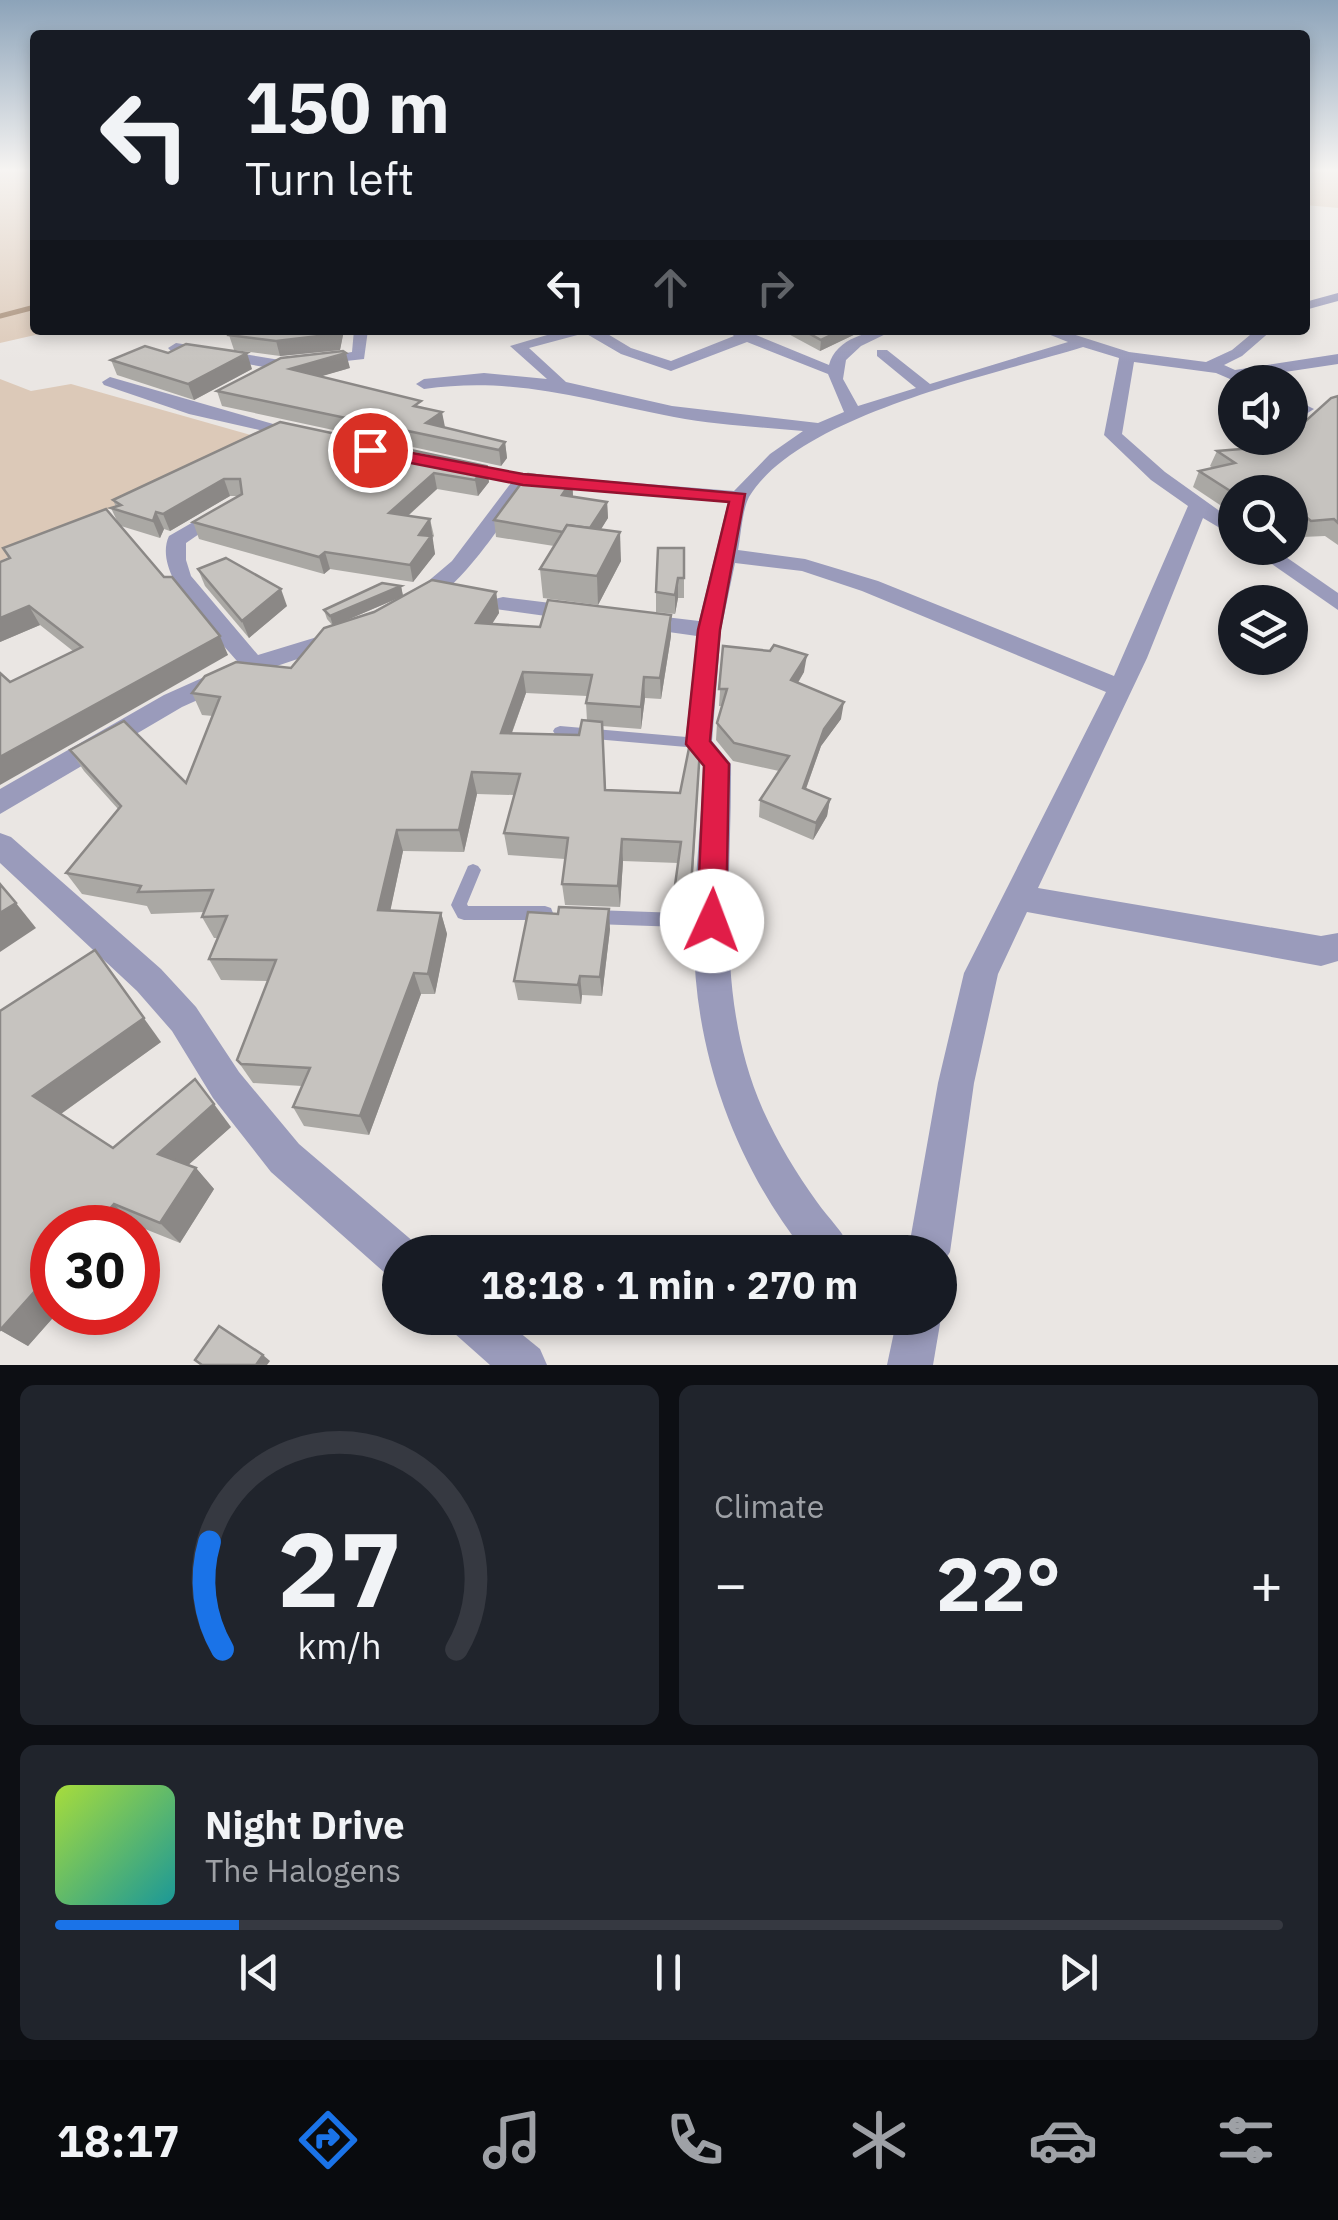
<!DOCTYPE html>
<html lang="en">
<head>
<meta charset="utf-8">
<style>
	body { margin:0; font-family:"IBM Plex Sans",sans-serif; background:#20242c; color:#f1f3f6; height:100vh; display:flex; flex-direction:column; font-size:38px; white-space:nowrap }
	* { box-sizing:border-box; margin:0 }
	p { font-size:32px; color:#9ea1a6 }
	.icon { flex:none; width:55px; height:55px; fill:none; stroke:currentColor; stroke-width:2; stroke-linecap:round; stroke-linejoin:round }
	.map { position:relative; height:1365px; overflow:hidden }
	.drawer { display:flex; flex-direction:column; gap:20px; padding:20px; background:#0d0f14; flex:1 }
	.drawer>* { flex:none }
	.guide { position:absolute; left:30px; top:30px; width:1280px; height:305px; border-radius:10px; box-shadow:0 5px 15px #0003; background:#171b24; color:#f1f3f6; overflow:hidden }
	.fabs { position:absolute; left:1218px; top:365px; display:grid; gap:20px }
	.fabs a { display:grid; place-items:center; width:90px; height:90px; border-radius:50%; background:#171b24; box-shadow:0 5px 15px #0003; font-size:50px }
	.speed { position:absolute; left:30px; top:1205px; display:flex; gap:20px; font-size:50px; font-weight:700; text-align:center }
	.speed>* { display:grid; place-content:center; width:130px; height:130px; border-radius:50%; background:#171b24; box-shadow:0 5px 15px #0003; line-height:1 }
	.speed .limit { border:15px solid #d22; background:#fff; color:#111 }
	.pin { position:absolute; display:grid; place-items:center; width:85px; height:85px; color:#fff; margin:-42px; border:5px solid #fff; border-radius:50%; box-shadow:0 2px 10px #0007 }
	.me { position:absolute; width:110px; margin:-55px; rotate:2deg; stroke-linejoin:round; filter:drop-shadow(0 0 8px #0008) }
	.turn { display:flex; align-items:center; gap:35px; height:210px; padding:0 50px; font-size:45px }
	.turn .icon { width:130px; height:130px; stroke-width:2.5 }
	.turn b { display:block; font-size:70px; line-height:85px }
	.lanes { display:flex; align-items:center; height:95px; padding:0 50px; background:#0003; justify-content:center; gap:50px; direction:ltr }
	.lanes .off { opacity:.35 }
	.big { font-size:75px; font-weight:700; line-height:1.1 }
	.drawer .tile { flex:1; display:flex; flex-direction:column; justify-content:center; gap:15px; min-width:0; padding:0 35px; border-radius:15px; background:#20242c }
	.drawer .dial { align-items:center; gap:0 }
	.dial svg { height:260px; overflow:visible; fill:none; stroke:#363941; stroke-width:7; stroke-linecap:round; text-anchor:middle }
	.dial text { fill:#f1f3f6; stroke:none }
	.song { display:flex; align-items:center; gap:30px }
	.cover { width:120px; height:120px; border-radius:15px; background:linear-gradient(135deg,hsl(80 70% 55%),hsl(180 70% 35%)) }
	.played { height:10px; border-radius:5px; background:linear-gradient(90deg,#1a73e8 15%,#363941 15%) }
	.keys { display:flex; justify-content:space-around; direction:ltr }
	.heat { display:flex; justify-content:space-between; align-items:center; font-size:55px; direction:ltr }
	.drawer .tiles { flex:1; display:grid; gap:20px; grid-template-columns:1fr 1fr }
	.tile:last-child { grid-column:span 2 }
	.trip { position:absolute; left:382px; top:1235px; width:575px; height:100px; border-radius:50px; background:#171b24; box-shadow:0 5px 15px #0003; font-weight:700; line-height:100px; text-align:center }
	.dock { display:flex; height:160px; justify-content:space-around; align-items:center; background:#090b0e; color:#9ea1a6 }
	.dock .icon { width:70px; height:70px }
	.dock .active { color:#1a73e8 }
	.dock b { font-size:45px; color:#f1f3f6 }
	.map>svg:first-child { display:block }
</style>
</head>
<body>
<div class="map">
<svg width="1338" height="1365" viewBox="0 0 1338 1365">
	<rect width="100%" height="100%" fill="#eae6e3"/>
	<!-- green -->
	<g fill="#dcc9b8">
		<polygon points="0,171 35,171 35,330 57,330 0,343"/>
		<polygon points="1305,171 1338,171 1338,208 1305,205"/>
		<polygon points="0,379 31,391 71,384 258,437 0,561"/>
	</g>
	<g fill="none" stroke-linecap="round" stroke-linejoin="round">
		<!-- stream -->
		<polyline stroke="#a38972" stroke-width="5" points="0,316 35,307"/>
		<!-- service -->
		<g fill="#9a9bbb" fill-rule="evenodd">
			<polygon points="560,726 698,738 703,740 705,743 703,746 698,748 560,736 555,734 553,731 555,728"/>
			<polygon points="473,864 478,866 481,870 467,904 468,906 545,906 551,908 553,913 551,918 545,920 464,920 458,918 451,905 468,866"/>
			<polygon points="594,910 709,914 715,916 717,921 715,926 709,928 594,924 588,922 586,917 588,912"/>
		</g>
		<!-- minor -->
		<g fill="#9a9bbb" fill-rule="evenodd">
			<polygon points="1338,293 1338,301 1305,310 1305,302"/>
			<polygon points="354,330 368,330 364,359 310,365 310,359 352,352"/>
			<path d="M564,330H601L631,348L671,361L734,336L727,330H744L829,365C836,338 870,330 894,330L861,346L846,360L843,379L858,406L916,388L877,356V350H887L930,384L1068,342L1038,330H1060L1129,352L1206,362L1232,350L1256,330H1272L1242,356L1224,365L1235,370L1338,354V364L1251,377L1257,382H1237L1216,373L1134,362L1122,434L1165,472L1235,522V537L1203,518L1147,658L1038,888L1321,936L1338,933V961L1321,966L1027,912L998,974L974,1083L950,1252L940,1268V1252H908L938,1083L964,973L1106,692L862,591L802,571L735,563L721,630L712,741L731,764C732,882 714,998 763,1110C778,1143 796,1173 817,1202C829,1219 844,1232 852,1252H805C734,1163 693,1048 694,934C694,878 702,822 703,766L685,743L697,636L640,628L628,621L640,614L699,621L728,502L528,486C508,514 447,614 409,605L406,600L452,561L511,483L449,471V463L523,474L734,491L770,454L803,431C760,427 716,425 674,417C585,400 516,376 424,389L416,384L424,379L484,373L547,379L510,346ZM585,333L621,354L671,371L747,342L828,374L844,412L818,423L672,406L566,382L529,348ZM1083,347L1119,358L1104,435L1151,480L1188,506L1114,676L878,581L805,559L738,550C741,535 742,511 749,497C799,414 994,375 1083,347Z"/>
			<polygon points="176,343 280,360 288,365 261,380 253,375 264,367 171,351 168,348"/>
			<polygon points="110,377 308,434 299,439 189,414 104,385 102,382"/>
			<polygon points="1290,397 1314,409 1306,414 1290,408"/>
			<path d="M221,506L231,512L186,543V560L191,576L258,655L340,630L348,632L352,637L348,642L262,671L182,707L0,814V789L164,695L238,662C214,633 151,575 169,536Z"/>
			<polygon points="1249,548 1273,548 1338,593 1338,610"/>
			<polygon points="503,597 575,606 586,613 575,620 495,609 492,604 495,599"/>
			<polygon points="0,833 11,837 161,969 196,1007 239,1072 299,1144 415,1243 419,1252 400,1252 400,1279 385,1273 271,1172 213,1098 172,1031 137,991 0,863"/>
			<polygon points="940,1316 941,1318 933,1365 887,1365 897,1318"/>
			<polygon points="447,1318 502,1318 540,1349 547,1365 490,1365 454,1333"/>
		</g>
	</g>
	<!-- wall -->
	<g fill="#aaa8a4" fill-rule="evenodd">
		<polygon points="234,330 344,330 340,350 280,356 234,350 229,335"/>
		<polygon points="781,330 864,330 820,351"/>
		<polygon points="168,353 252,369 194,400 117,375 111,360"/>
		<polygon points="350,368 321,376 422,407 444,428 505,442 507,458 501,466 222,406 217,391"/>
		<polygon points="1338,396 1338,545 1325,536 1302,537 1290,527 1290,492 1235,492 1235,515 1193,487 1199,471 1213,468 1210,466 1217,451 1277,446"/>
		<polygon points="280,422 486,466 489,482 478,496 437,489 408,516 430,519 434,536 432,539 435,554 413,582 330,569 324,574 199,539 193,522 239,496 230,496 170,531 164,529 160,538 121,526 228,655 10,682 73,651 40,625 0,642 0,562 9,559 3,548 118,523 111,508 116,507 113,500"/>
		<polygon points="572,480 573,496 607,502 608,518 600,530 621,561 598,605 543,598 540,569 554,546 496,537 494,520"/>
		<polygon points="684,548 684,598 678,598 675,614 656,612 656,592"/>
		<polygon points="198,569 287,606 249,638 205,586"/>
		<polygon points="401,586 403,596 333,626 327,619 324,610"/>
		<path d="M496,592L499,613L492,624L671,636L661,699L645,698L641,729L602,726L606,790L680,793L699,771L691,908L675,906L678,863L623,861L620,907L565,905L562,884L565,859L508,855L504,833L514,795L477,794L464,852L403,851L390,911L441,913L447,934L435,994H421L369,1135L304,1126L293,1107L302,1086L253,1083L237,1060L268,981L221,980L209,959L218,938H214L202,917L204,912L151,914L147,906L82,894L66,873L118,809L84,771L70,750L186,783L213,716L202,715L192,693L291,668ZM526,693L587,696L586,703L587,721L579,735L512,733Z"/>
		<polygon points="723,646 804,672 798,683 841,719 821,746 806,789 830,799 827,816 813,840 759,817 760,800 779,771 733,761 716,740 717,723 722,706 719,706"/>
		<polygon points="610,929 602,996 582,995 581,1004 518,1000 514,981"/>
		<polygon points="0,1011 161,1042 61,1114 113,1148 231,1127 188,1165 196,1168 214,1189 180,1243 135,1225 28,1346 0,1330"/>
	</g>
	<!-- shaded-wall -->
	<g fill="#8b8886">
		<polygon points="337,330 344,330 340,350 280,356 276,341"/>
		<polygon points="842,330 864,330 820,351 821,340"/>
		<polygon points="247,353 252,369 194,400 188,384"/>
		<polygon points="346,353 350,368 295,384 290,369"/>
		<polygon points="442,412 445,427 426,423"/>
		<polygon points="505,442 507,458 501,466 499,450"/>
		<polygon points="486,466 489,482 478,496 475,480"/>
		<polygon points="434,473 437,489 392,530 389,513"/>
		<polygon points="224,479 230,496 170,531 163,514"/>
		<polygon points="572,480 573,496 562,495"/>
		<polygon points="607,502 608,518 587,552 586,535"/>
		<polygon points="156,512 164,529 160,538 153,521"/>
		<polygon points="430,519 435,554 413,582 410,565 419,535"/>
		<polygon points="620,532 621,561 598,605 597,576"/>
		<polygon points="325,552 330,569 324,574 319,557"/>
		<polygon points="678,578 678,598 675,614 675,595"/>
		<polygon points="401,586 403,596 333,626 330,616"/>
		<polygon points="281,589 287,606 249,638 242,621"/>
		<polygon points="496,592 499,613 479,644 476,623"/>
		<polygon points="29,606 40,625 0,642 0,618"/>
		<polygon points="671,615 671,636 661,699 660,678"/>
		<polygon points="220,636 228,655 0,785 0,757"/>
		<polygon points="807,655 804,672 789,697 791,680"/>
		<polygon points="523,672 526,693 504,754 501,733"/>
		<polygon points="644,677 645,698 641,729 641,707"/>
		<polygon points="844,702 841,719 821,746 800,805 803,788 824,729"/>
		<polygon points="472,772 477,794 464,852 459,830"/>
		<polygon points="830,799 827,816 813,840 816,823"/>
		<polygon points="397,830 403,851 386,931 378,910"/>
		<polygon points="622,839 623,861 620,907 618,886"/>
		<polygon points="16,903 36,928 0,952 0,913"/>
		<polygon points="609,909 610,929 602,996 600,977"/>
		<polygon points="441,913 447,934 435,994 428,974"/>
		<polygon points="95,950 161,1042 55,1118 33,1096"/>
		<polygon points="414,973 421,994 369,1135 360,1116"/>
		<polygon points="580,976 582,995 581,1004 578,985"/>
		<polygon points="214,1104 231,1127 177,1175 158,1154"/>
		<polygon points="196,1168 214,1189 180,1243 160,1223"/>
		<polygon points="114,1204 135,1225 133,1228 93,1228"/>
		<polygon points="52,1272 52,1312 58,1312 28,1346 0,1330"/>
		<polygon points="263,1355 270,1361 267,1365 256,1365"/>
	</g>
	<!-- building -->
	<g fill="#c6c3bf" stroke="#8b8886" stroke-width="2.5">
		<polygon points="234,330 337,330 336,334 276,341 229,335"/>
		<polygon points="803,330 842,330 821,340"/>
		<polygon points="186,344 247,353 188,384 111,360 145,346 168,353"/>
		<polygon points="343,351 346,353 290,369 421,401 414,406 442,412 426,423 505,442 499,450 217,391 281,358"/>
		<polygon points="1338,396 1338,523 1334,519 1311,521 1290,504 1290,492 1275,491 1235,492 1235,494 1199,471 1235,463 1217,451 1277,446 1287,438 1290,438 1290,435 1331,398"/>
		<polygon points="280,422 486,466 475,480 434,473 389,513 430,519 419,535 431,536 410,565 325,552 319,557 193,522 242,494 240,479 224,479 163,514 156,512 153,521 111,508 121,505 113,500"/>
		<polygon points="528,474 572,480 562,495 607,502 590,528 567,525 563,532 494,520"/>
		<polygon points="106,509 164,577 172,577 220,636 0,757 0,673 10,682 82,647 29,606 0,618 0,562 10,558 3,548"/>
		<polygon points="567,525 620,532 597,576 540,569"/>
		<polygon points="658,548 684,548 684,578 678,578 675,595 656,592"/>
		<polygon points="226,558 281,589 242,621 198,569"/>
		<polygon points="432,580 496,592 476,623 540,627 548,600 671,615 660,678 644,677 641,707 586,703 592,675 523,672 501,733 579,735 582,720 602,722 605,790 680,793 689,748 700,749 691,886 675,885 681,842 622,839 618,886 562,884 568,838 504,833 520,774 472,772 459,830 397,830 378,910 441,913 428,974 414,973 360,1116 293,1107 310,1068 241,1064 237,1060 276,960 209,959 227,916 202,917 213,890 138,892 141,886 66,873 121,806 70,750 124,721 186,783 220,697 192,693 205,676 236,662 291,668 324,628 374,612"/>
		<polygon points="382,583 401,586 330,616 324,610"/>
		<polygon points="774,645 807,655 791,680 844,702 824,729 803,788 830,799 816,823 760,800 789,756 734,743 717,723 727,689 719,689 723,646 770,651"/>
		<polygon points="0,884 16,903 0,913"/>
		<polygon points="559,907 609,909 600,977 580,976 578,985 514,981 528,912 558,914"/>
		<polygon points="95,950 144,1018 33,1096 113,1148 195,1079 214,1104 158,1154 196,1168 160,1223 114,1204 93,1228 52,1228 52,1272 0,1330 0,1011"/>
		<polygon points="219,1326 263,1355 256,1365 202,1365 195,1360"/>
	</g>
	<!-- sky -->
	<linearGradient id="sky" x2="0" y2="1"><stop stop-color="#8ca3b9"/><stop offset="0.47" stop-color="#f6f4f2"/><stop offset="1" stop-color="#f6f4f2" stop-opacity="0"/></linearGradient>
	<rect width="1338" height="362" fill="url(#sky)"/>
	<!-- route -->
	<polygon fill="#e11d48" stroke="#92132f" stroke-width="2.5" points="370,445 523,474 745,494 720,630 710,741 729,764 726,921 722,930 712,933 701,930 697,921 704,766 686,744 698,630 729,502 523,485 365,454 365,446"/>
</svg>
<div class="fabs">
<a><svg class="icon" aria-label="sound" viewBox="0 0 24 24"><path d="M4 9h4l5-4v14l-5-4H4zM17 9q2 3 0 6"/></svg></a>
<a><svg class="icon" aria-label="search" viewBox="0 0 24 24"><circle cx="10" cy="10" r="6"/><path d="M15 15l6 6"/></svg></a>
<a><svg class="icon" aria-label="layers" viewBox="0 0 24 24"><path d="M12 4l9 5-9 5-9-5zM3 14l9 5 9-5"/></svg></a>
</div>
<div class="speed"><div class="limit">30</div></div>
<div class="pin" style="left:370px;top:450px;background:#d93025"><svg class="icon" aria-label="arrive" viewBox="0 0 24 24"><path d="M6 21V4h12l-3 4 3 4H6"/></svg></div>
<svg class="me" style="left:712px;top:921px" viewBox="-20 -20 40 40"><circle r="19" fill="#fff"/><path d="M0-13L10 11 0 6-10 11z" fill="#e11d48"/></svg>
<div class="trip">18:18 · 1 min · 270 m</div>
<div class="guide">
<div class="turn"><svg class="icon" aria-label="left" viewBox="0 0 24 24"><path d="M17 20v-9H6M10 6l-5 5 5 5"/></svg><div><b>150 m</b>Turn left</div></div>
<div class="lanes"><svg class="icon" aria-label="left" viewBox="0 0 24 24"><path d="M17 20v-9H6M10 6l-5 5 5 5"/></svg><svg class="icon off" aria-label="ahead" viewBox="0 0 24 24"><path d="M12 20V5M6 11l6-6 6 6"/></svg><svg class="icon off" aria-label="right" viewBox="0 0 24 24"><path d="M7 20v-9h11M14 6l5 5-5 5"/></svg></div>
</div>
</div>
<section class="drawer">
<div class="tiles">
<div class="tile dial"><svg viewBox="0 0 100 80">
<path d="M14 69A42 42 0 1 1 86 69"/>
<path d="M14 69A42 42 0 0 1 10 36" stroke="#1a73e8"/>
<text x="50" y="56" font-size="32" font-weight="700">27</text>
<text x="50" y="72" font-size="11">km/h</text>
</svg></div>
<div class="tile"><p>Climate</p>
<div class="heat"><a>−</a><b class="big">22°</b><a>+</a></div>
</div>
<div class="tile">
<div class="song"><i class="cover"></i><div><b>Night Drive</b><p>The Halogens</p></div></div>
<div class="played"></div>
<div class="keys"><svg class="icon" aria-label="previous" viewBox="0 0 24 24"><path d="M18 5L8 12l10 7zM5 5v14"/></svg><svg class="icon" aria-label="pause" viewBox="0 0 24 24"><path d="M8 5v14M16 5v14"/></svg><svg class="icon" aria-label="next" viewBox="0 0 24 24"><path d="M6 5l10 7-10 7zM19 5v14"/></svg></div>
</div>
</div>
</section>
<nav class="dock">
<b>18:17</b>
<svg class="icon active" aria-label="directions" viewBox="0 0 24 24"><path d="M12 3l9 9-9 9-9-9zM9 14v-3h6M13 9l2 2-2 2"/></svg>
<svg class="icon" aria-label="music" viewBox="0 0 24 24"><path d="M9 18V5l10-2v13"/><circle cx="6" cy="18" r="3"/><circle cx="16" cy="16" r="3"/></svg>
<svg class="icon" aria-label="phone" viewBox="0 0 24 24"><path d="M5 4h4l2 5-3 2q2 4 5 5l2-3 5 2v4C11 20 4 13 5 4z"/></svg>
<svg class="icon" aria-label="climate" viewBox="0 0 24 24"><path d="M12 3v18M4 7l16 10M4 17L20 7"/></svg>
<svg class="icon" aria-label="car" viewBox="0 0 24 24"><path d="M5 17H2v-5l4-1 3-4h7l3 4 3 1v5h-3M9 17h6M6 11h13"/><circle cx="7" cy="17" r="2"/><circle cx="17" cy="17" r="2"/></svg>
<svg class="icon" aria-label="filters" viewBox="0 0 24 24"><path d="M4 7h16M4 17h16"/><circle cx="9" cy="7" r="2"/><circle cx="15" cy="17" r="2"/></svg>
</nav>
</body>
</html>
